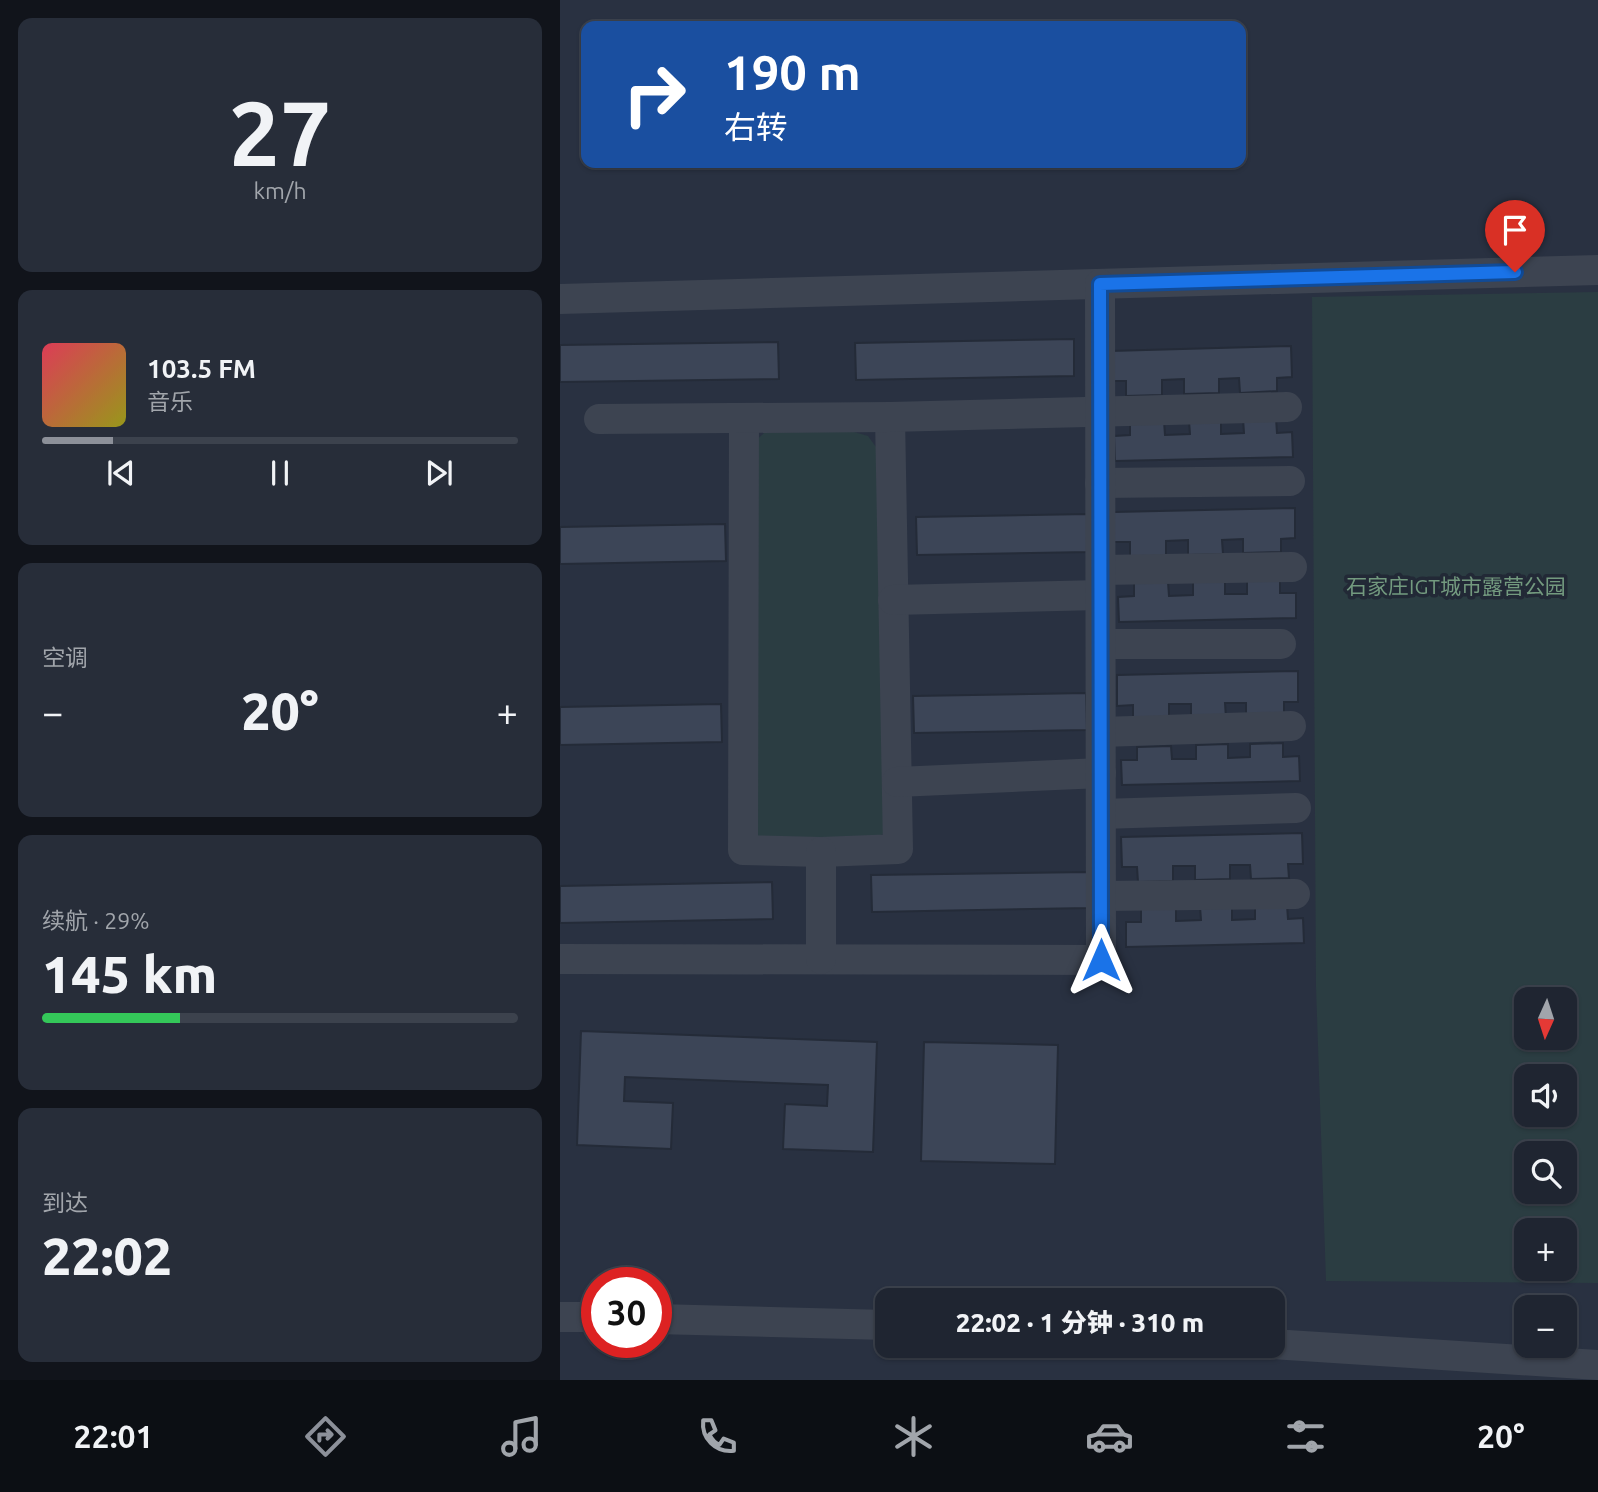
<!DOCTYPE html>
<html lang="zh">
<head>
<meta charset="utf-8">
<style>
	body { margin:0; font-family:Ubuntu,"Noto Sans SC",sans-serif; background:#272d39; color:#f1f3f6; height:100vh; display:flex; flex-direction:column; font-size:26px; white-space:nowrap }
	* { box-sizing:border-box; margin:0 }
	p { font-size:23px; color:#a1a5ab }
	.icon { flex:none; width:38px; height:38px; fill:none; stroke:currentColor; stroke-width:2; stroke-linecap:round; stroke-linejoin:round }
	.map { position:relative; flex:1; overflow:hidden }
	.sheet { display:flex; flex-direction:column; gap:18px; padding:18px; background:#11141b; width:560px }
	.sheet>* { flex:none }
	.banner { position:absolute; left:21px; top:21px; width:665px; height:147px; border-radius:14px; box-shadow:0 2px 5px #0004,0 0 0 2px #3c424d; background:#1a4fa0; color:#fff; overflow:hidden }
	.needle { width:46px; rotate:183deg }
	.fabs { position:absolute; left:954px; top:987px; display:grid; gap:14px }
	.fabs a { display:grid; place-items:center; width:63px; height:63px; border-radius:14px; background:#1f2531; box-shadow:0 2px 5px #0004,0 0 0 2px #3c424d; font-size:35px }
	.speed { position:absolute; left:21px; top:1267px; display:flex; gap:14px; font-size:35px; font-weight:700; text-align:center }
	.speed>* { display:grid; place-content:center; width:91px; height:91px; border-radius:50%; background:#1f2531; box-shadow:0 2px 5px #0004,0 0 0 2px #3c424d; line-height:1 }
	.speed .limit { border:10px solid #d22; background:#fff; color:#111 }
	.pin { position:absolute; display:grid; place-items:center; width:60px; height:60px; color:#fff; margin:-72px -30px; border-radius:50% 50% 50% 0; rotate:-45deg; box-shadow:0 0 7px #0007 }
	.pin .icon { rotate:45deg }
	.me { position:absolute; width:77px; margin:-38px; rotate:0deg; stroke-linejoin:round; filter:drop-shadow(0 0 5px #0008) }
	.turn { display:flex; align-items:center; gap:24px; height:147px; padding:0 28px; font-size:32px }
	.turn .icon { width:91px; height:91px; stroke-width:2.5 }
	.turn b { display:block; font-size:49px; line-height:60px }
	.big { font-size:52px; font-weight:800; line-height:1.1 }
	.sheet .card { flex:1; display:flex; flex-direction:column; justify-content:center; gap:10px; min-width:0; padding:0 24px; border-radius:14px; background:#272d39 }
	.sheet .dial { align-items:center; gap:0 }
	.dial b { font-size:91px; line-height:1 }
	.song { display:flex; align-items:center; gap:21px }
	.cover { width:84px; height:84px; border-radius:10px; background:linear-gradient(135deg,hsl(350 70% 55%),hsl(60 70% 35%)) }
	.played { height:7px; border-radius:4px; background:linear-gradient(90deg,#8c9099 15%,#3c424d 15%) }
	.keys { display:flex; justify-content:space-around; direction:ltr }
	.heat { display:flex; justify-content:space-between; align-items:center; font-size:38px; direction:ltr }
	.charge { height:10px; border-radius:5px; background:linear-gradient(90deg,#34c759 29%,#3c424d 0) }
	.trip { position:absolute; left:315px; top:1288px; width:410px; height:70px; border-radius:14px; background:#1f2531; box-shadow:0 2px 5px #0004,0 0 0 2px #3c424d; font-weight:800; line-height:70px; text-align:center }
	.tab-bar { display:flex; height:112px; justify-content:space-around; align-items:center; background:#0c0f14; color:#a1a5ab }
	.tab-bar .icon { width:49px; height:49px }
	.tab-bar .current { color:#8c9099 }
	.tab-bar b { font-size:32px; color:#f1f3f6 }
	main { display:flex; flex:1; min-height:0 }
	.map>svg:first-child { display:block }
</style>
</head>
<body>
<main>
<section class="sheet">
<div class="card dial"><b>27</b><p>km/h</p></div>
<div class="card">
<div class="song"><i class="cover"></i><div><b>103.5 FM</b><p>音乐</p></div></div>
<div class="played"></div>
<div class="keys"><svg class="icon" aria-label="previous" viewBox="0 0 24 24"><path d="M18 5L8 12l10 7zM5 5v14"/></svg><svg class="icon" aria-label="pause" viewBox="0 0 24 24"><path d="M8 5v14M16 5v14"/></svg><svg class="icon" aria-label="next" viewBox="0 0 24 24"><path d="M6 5l10 7-10 7zM19 5v14"/></svg></div>
</div>
<div class="card"><p>空调</p>
<div class="heat"><a>−</a><b class="big">20°</b><a>+</a></div>
</div>
<div class="card"><p>续航 · 29%</p><b class="big">145 km</b><div class="charge"></div></div>
<div class="card"><p>到达</p><b class="big">22:02</b></div>
</section>
<div class="map">
<svg width="1038" height="1380" viewBox="0 0 1038 1380">
	<rect width="100%" height="100%" fill="#293141"/>
	<!-- green -->
	<g fill="#2b3d42" fill-rule="evenodd">
		<path d="M1038,292V1283L766,1281L756,987L752,297ZM966,999H1004V1038H966ZM966,1076H1004V1115H966ZM966,1153H1004V1192H966ZM966,1230H1004V1269H966Z"/>
		<polygon points="210,428 287,430 308,436 324,458 329,822 323,834 307,841 199,840 190,826 196,440"/>
	</g>
	<!-- building -->
	<g fill="#3c4557" stroke="#242b38" stroke-width="2">
		<polygon points="514,339 514,376 296,380 295,343"/>
		<polygon points="218,342 219,379 0,382 0,345"/>
		<polygon points="731,346 732,377 717,378 717,391 680,393 679,378 659,379 659,393 624,394 624,379 602,380 602,395 566,396 566,381 551,381 550,351"/>
		<polygon points="716,418 717,433 732,432 733,457 555,461 554,436 570,435 570,422 604,421 605,435 630,434 629,421 661,420 661,434 684,433 683,419"/>
		<polygon points="735,508 735,538 721,539 721,552 683,553 683,539 662,540 663,554 628,555 628,540 606,541 606,556 570,557 570,542 554,542 554,512"/>
		<polygon points="529,514 530,552 357,555 356,517"/>
		<polygon points="165,524 166,561 0,564 0,527"/>
		<polygon points="687,580 720,580 720,593 736,593 736,618 559,622 558,597 574,596 574,583 608,582 609,596 633,595 633,582 665,581 665,594 687,594"/>
		<polygon points="738,671 738,702 724,702 724,716 686,717 686,703 665,703 666,718 631,719 631,704 609,704 609,719 573,720 573,705 557,706 557,675"/>
		<polygon points="526,693 527,730 354,733 353,696"/>
		<polygon points="161,704 162,742 0,745 0,707"/>
		<polygon points="723,743 723,757 739,756 740,781 562,785 561,760 577,760 577,747 611,746 612,759 636,759 636,745 668,744 668,758 690,757 690,744"/>
		<polygon points="742,833 743,864 728,864 729,878 691,879 690,865 670,865 670,879 635,880 635,866 613,866 613,881 578,882 577,867 562,867 561,837"/>
		<polygon points="529,872 530,908 312,912 311,875"/>
		<polygon points="212,882 213,919 0,923 0,886"/>
		<polygon points="727,905 728,919 743,918 744,943 566,947 566,922 581,922 581,908 616,907 616,921 641,920 640,907 672,906 672,920 695,919 695,906"/>
		<polygon points="21,1031 317,1042 313,1152 223,1149 225,1104 267,1106 268,1085 65,1077 64,1101 113,1103 111,1149 17,1145"/>
		<polygon points="364,1042 498,1045 495,1164 361,1161"/>
	</g>
	<g fill="none" stroke-linecap="round" stroke-linejoin="round">
		<!-- minor -->
		<g stroke="#3d4451" stroke-width="30">
			<polyline points="0,299 1038,270"/>
			<polyline points="184,418 183,850 261,852 338,849 330,417"/>
			<polyline points="39,419 330,417 727,407"/>
			<polyline points="540,483 730,481"/>
			<polyline points="541,570 732,567"/>
			<polyline points="333,600 540,595"/>
			<polyline points="542,644 721,644"/>
			<polyline points="541,732 731,726"/>
			<polyline points="337,782 541,773"/>
			<polyline points="541,814 736,808"/>
			<polyline points="541,896 735,894"/>
			<polyline points="0,959 541,960 540,284"/>
			<polyline points="261,959 261,852"/>
			<polyline points="0,1317 37,1317"/>
			<polyline points="96,1319 327,1325"/>
			<polyline points="712,1344 1038,1365"/>
		</g>
	</g>
	<g fill="none" stroke-linecap="round" stroke-linejoin="round">
		<defs>
			<polyline id="route" points="541,960 540,284 955,272"/>
		</defs>
		<!-- route casing -->
		<use href="#route" stroke="#114b97" stroke-width="18"/>
		<!-- route -->
		<use href="#route" stroke="#1a73e8" stroke-width="12"/>
	</g>
	<g text-anchor="middle" stroke-width="7" stroke-linejoin="round" paint-order="stroke">
		<!-- park labels -->
		<g font-size="21" fill="#739a7f" stroke="#222936">
			<text x="896" y="594">石家庄IGT城市露营公园</text>
		</g>
	</g>
</svg>
<div class="fabs">
<a><svg class="needle" viewBox="-14 -14 28 28"><path d="M0-13l5 13h-10z" fill="#e53935"/><path d="M0 13l5-13h-10z" fill="#a1a5ab"/></svg></a>
<a><svg class="icon" aria-label="sound" viewBox="0 0 24 24"><path d="M4 9h4l5-4v14l-5-4H4zM17 9q2 3 0 6"/></svg></a>
<a><svg class="icon" aria-label="search" viewBox="0 0 24 24"><circle cx="10" cy="10" r="6"/><path d="M15 15l6 6"/></svg></a>
<a>+</a>
<a>−</a>
</div>
<div class="speed"><div class="limit">30</div></div>
<div class="pin" style="left:955px;top:272px;background:#d93025"><svg class="icon" aria-label="arrive" viewBox="0 0 24 24"><path d="M6 21V4h12l-3 4 3 4H6"/></svg></div>
<svg class="me" style="left:541px;top:960px" viewBox="-20 -20 40 40"><path d="M0-17L14 15 0 8-14 15z" fill="#1a73e8" stroke="#fff" stroke-width="4"/></svg>
<div class="trip">22:02 · 1 分钟 · 310 m</div>
<div class="banner">
<div class="turn"><svg class="icon" aria-label="right" viewBox="0 0 24 24"><path d="M7 20v-9h11M14 6l5 5-5 5"/></svg><div><b>190 m</b>右转</div></div>
</div>
</div>
</main>
<nav class="tab-bar">
<b>22:01</b>
<svg class="icon current" aria-label="directions" viewBox="0 0 24 24"><path d="M12 3l9 9-9 9-9-9zM9 14v-3h6M13 9l2 2-2 2"/></svg>
<svg class="icon" aria-label="music" viewBox="0 0 24 24"><path d="M9 18V5l10-2v13"/><circle cx="6" cy="18" r="3"/><circle cx="16" cy="16" r="3"/></svg>
<svg class="icon" aria-label="phone" viewBox="0 0 24 24"><path d="M5 4h4l2 5-3 2q2 4 5 5l2-3 5 2v4C11 20 4 13 5 4z"/></svg>
<svg class="icon" aria-label="climate" viewBox="0 0 24 24"><path d="M12 3v18M4 7l16 10M4 17L20 7"/></svg>
<svg class="icon" aria-label="car" viewBox="0 0 24 24"><path d="M5 17H2v-5l4-1 3-4h7l3 4 3 1v5h-3M9 17h6M6 11h13"/><circle cx="7" cy="17" r="2"/><circle cx="17" cy="17" r="2"/></svg>
<svg class="icon" aria-label="filters" viewBox="0 0 24 24"><path d="M4 7h16M4 17h16"/><circle cx="9" cy="7" r="2"/><circle cx="15" cy="17" r="2"/></svg>
<b>20°</b>
</nav>
</body>
</html>
